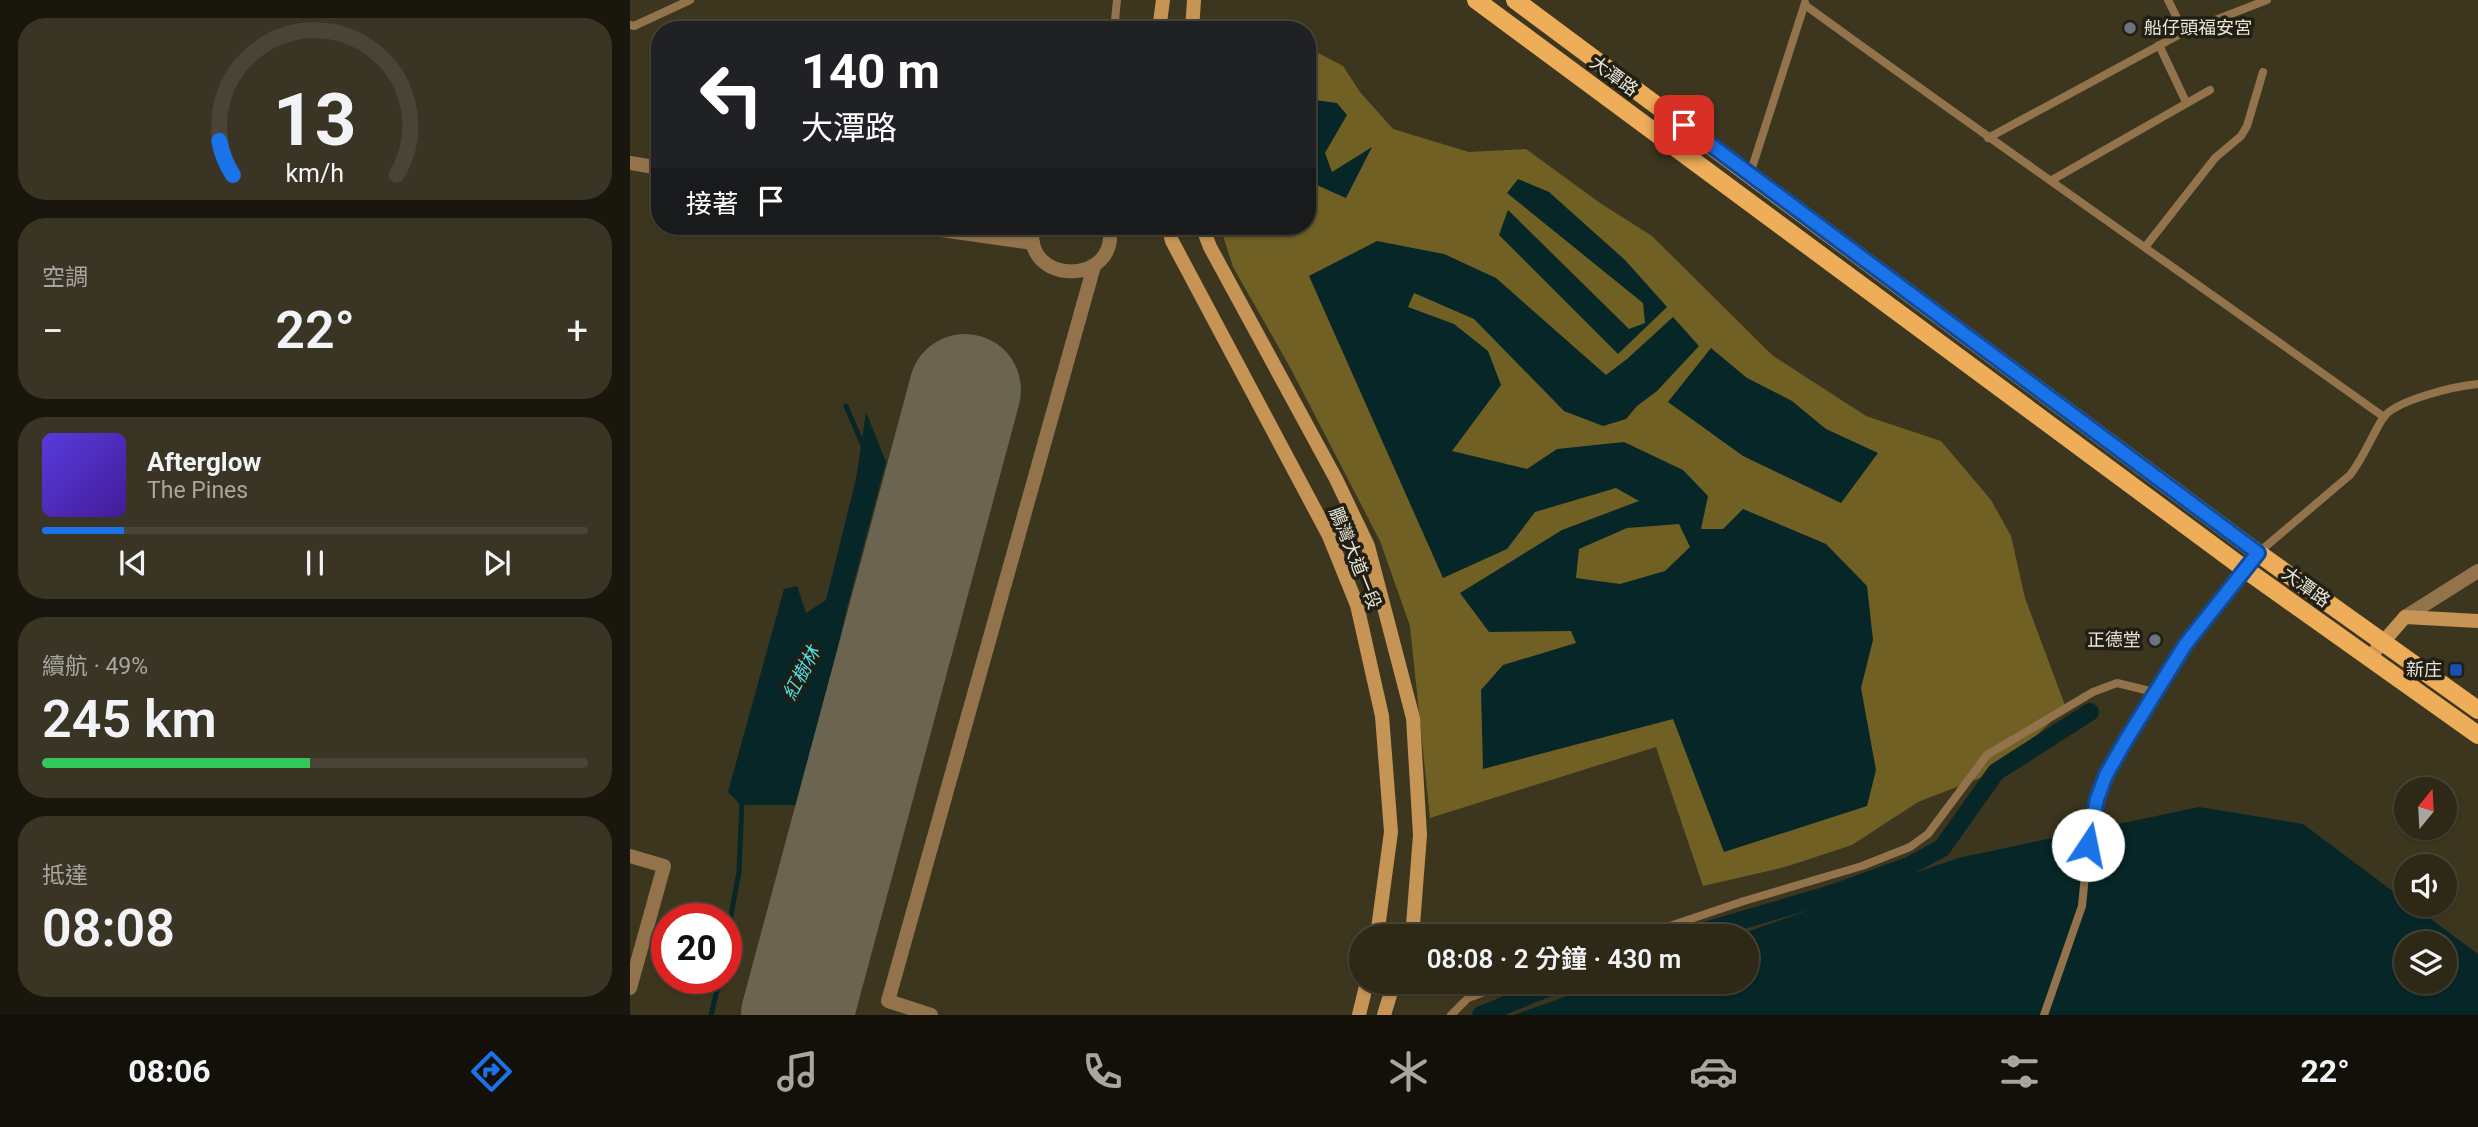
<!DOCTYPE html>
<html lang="zh-TW">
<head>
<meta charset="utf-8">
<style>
	body { margin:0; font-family:Roboto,"Noto Sans TC",sans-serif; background:#3a3424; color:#f1f3f6; height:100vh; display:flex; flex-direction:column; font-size:26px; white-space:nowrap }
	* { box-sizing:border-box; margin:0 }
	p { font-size:23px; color:#a7a6a1 }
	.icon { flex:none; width:38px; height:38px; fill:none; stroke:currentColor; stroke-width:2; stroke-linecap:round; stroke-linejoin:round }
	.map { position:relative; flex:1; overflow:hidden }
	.details { display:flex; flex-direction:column; gap:18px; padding:18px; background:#19160d; width:630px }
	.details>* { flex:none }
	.top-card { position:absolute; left:21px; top:21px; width:665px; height:214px; border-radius:28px; box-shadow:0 2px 5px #0004,0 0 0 2px #494436; background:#202124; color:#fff; overflow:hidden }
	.needle { width:46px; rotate:18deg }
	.buttons { position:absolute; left:1764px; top:777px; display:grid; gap:14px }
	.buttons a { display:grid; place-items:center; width:63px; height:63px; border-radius:50%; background:#2e2817; box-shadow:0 2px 5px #0004,0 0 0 2px #494436; font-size:35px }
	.speed { position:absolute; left:21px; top:903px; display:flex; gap:14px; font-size:35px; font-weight:700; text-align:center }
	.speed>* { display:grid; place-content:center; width:91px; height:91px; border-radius:50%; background:#2e2817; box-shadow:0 2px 5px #0004,0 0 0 2px #494436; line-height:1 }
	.speed .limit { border:10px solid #d22; background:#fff; color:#111 }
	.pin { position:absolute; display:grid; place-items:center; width:60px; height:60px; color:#fff; margin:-30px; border-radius:14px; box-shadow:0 4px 10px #0006 }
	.me { position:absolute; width:77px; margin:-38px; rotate:11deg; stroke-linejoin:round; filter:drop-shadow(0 0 5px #0008) }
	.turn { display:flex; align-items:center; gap:24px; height:147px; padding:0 35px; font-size:32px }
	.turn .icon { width:91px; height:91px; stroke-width:2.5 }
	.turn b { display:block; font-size:49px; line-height:60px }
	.then { display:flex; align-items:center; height:66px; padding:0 35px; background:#0003; gap:14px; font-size:26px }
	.big { font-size:52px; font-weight:600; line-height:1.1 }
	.details .tile { flex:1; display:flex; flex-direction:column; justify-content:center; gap:10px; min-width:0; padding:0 24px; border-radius:28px; background:#3a3424 }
	.details .dial { align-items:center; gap:0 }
	.dial svg { height:182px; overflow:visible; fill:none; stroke:#494436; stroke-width:7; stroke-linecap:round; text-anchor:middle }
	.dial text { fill:#f1f3f6; stroke:none }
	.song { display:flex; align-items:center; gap:21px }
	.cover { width:84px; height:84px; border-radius:10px; background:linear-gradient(135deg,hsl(250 70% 55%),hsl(260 70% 35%)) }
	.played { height:7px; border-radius:4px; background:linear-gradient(90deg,#1a73e8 15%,#494436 15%) }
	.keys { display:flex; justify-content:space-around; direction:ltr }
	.heat { display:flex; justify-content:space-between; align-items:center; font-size:38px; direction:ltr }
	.charge { height:10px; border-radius:5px; background:linear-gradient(90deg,#34c759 49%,#494436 0) }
	.trip { position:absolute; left:719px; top:924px; width:410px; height:70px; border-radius:35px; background:#2e2817; box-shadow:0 2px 5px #0004,0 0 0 2px #494436; font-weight:600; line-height:70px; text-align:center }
	.tabs { display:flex; height:112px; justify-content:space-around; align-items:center; background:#121009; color:#a7a6a1 }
	.tabs .icon { width:49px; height:49px }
	.tabs .selected { color:#1a73e8 }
	.tabs b { font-size:32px; color:#f1f3f6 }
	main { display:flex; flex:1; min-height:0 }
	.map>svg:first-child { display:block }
</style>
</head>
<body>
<main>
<section class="details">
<div class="tile dial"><svg viewBox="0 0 100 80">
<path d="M14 69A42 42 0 1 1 86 69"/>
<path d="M14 69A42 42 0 0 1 8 54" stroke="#1a73e8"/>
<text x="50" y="56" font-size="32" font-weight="700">13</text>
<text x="50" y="72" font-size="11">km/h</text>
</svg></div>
<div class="tile"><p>空調</p>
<div class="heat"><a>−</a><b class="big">22°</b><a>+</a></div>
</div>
<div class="tile">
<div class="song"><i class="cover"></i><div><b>Afterglow</b><p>The Pines</p></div></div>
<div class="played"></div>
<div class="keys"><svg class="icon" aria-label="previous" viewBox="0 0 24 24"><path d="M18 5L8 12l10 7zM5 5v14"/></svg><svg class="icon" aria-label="pause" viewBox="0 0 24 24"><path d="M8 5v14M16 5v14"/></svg><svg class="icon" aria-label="next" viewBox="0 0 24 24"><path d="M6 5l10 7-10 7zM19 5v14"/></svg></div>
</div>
<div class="tile"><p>續航 · 49%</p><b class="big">245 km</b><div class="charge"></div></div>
<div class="tile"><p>抵達</p><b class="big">08:08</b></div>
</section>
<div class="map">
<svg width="1848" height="1015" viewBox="0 0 1848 1015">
	<rect width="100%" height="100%" fill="#3d361f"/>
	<!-- green -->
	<polygon fill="#706024" points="677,47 713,66 730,92 763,129 839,152 896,149 970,203 1022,236 1142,355 1236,416 1311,441 1361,500 1381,536 1395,598 1436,708 1368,771 1288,802 1222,845 1155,867 1073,886 1026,747 800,818 780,626 750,541 661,369 603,267 590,226 677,226"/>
	<!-- water -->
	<g fill="#072627" fill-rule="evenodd">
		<polygon points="685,100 707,103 717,115 695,153 702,172 742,147 716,198 682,183 677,175 677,110"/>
		<polygon points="888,179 919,192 995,260 1037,307 988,354 869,235 878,210 999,329 1015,323 1013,303 877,193"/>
		<path d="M747,241L814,254L866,278L976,375L997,359L1043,317L1069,346L1027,391L1007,406L996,419L973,426L934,411L844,319L784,293L778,307L824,324L858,351L871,385L822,451L897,469L927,449L994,442L1053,470L1078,496L1071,529H1093L1113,509L1196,544L1237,586L1243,640L1231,688L1246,770L1237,806L1094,852L1043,719L853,769L851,690L873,665L946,643L941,631L859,632L830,593L932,530L1009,501L986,488L905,512L877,549L813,578L679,276ZM1049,524L1060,547L1035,571L990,584L946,578L949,549L997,528Z"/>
		<polygon points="1081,348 1117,378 1162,401 1196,429 1248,453 1211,503 1113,456 1038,402"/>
		<polygon points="236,412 256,462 217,608 172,805 111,805 98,792 154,589 167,586 176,613 196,600 226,479"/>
		<path d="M1569,807L1673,824L1776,901V905H1782L1848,954V1015H883L977,982H1116V936H1105L1328,858ZM1776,943H1815V982H1776Z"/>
	</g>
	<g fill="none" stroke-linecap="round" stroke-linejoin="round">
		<!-- stream -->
		<g stroke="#072627" stroke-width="5">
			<polyline points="216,406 234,448"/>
			<polyline points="96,942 109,872 112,801"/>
			<polyline points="81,1015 90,978"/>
		</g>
		<!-- canal -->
		<g stroke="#072627" stroke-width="18">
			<polyline points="1058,936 1198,895 1279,866 1312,848 1366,772 1460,712"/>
			<polyline points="851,1015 932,982"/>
		</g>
		<!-- runway -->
		<polyline stroke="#6a6450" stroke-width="112" points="167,1015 335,390"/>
		<!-- lane -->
		<g stroke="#93734c" stroke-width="8">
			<polyline points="1538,0 1554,32"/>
			<path d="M1175,5C1366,144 1561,279 1754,417"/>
			<polyline points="0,25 4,26 60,0"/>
			<polyline points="484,30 487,0"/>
			<polyline points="1529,45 1556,102"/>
			<polyline points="1358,138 1554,32 1637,0"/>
			<polyline points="1120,174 1175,3"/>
			<polyline points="1422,180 1580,90"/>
			<polyline points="1516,246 1585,158 1611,136 1617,126 1633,72"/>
			<polyline points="1010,936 1114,901 1232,866 1280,847 1298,834 1357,755 1463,692 1487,683 1524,692"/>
			<polyline points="821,1015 838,998 883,982"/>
			<path d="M1414,1015L1452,906L1458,845L1467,798L1476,775L1555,645L1628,553L1720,475C1734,457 1741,437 1753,418C1765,400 1826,386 1848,384"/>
		</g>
		<!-- street -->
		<g stroke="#93734c" stroke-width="14">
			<polyline points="0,163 30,168"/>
			<polyline points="283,226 403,243"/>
			<path d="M403,226C391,286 491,287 479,226"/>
			<polyline points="1775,617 1848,571"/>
			<polyline points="0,856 34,866 0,988"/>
			<polyline points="301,1015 258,1001 464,266"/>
		</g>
		<!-- secondary -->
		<g stroke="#c69454" stroke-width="14">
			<polyline points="529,30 533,0"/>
			<polyline points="562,30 564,0"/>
			<polyline points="538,226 542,241 699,536 727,605 752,716 761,832 747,936"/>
			<polyline points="572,226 580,247 706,479 738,546 783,718 790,835 783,925 779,936"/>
			<polyline points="1746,650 1775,617 1848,621"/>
			<polyline points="729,1015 737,982"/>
			<polyline points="754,1015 764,982"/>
		</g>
		<!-- primary -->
		<g stroke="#eead58" stroke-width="18">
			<polyline points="846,0 1616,570 1848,735"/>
			<polyline points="885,0 1628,553 1848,710"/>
		</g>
	</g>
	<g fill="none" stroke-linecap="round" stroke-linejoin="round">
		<defs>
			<polyline id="route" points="1054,125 1628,553 1555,645 1496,740 1476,775 1467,799 1458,845"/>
		</defs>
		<!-- route casing -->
		<use href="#route" stroke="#114b97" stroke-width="18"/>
		<!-- route -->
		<use href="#route" stroke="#1a73e8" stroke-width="12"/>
	</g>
	<!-- markers -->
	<g fill="#6b7280" stroke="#211e14" stroke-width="2.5">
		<circle cx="1500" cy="28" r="7"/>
		<circle cx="1525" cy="640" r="7"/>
	</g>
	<rect fill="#1a4fb4" stroke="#211e14" stroke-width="2.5" x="1819" y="663" width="14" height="14" rx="3.5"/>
	<g text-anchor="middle" stroke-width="7" stroke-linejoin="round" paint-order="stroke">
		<!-- poi labels -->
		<g font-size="18" fill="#eae6d8" stroke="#211e14" text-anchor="end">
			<text x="1514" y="34" text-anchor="start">船仔頭福安宮</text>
			<text x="1511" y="646">正德堂</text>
			<text x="1812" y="676">新庄</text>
		</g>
		<!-- street labels -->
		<g font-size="18" fill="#eae6d8" stroke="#211e14">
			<text transform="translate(984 76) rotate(36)" y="6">大潭路</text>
			<text transform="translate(725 558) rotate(68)" y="6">鵬灣大道一段</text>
			<text transform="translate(1676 587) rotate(36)" y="6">大潭路</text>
		</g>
		<!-- water labels -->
		<g font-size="19" font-style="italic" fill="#51dee5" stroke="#211e14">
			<text transform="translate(171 673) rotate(-62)" y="7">紅樹林</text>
		</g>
	</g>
</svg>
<div class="buttons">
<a><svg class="needle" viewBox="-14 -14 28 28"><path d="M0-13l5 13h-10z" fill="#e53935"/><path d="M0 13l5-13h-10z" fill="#a7a6a1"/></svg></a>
<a><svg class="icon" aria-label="sound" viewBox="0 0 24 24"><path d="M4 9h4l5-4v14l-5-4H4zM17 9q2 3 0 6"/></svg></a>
<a><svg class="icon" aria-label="layers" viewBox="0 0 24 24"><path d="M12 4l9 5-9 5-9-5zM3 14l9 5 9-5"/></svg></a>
</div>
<div class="speed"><div class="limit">20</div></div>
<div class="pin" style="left:1054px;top:125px;background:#d93025"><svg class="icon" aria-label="arrive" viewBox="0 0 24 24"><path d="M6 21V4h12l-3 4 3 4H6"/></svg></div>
<svg class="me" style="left:1458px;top:845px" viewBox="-20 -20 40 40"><circle r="19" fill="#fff"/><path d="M0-13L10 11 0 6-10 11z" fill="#1a73e8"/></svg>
<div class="trip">08:08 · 2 分鐘 · 430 m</div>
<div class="top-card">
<div class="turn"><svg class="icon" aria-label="left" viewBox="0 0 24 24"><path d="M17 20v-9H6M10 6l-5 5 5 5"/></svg><div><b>140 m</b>大潭路</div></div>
<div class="then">接著<svg class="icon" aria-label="arrive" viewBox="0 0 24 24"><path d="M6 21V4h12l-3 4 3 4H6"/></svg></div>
</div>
</div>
</main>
<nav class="tabs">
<b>08:06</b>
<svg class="icon selected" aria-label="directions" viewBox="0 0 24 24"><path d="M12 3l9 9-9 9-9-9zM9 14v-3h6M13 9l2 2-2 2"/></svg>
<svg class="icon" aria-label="music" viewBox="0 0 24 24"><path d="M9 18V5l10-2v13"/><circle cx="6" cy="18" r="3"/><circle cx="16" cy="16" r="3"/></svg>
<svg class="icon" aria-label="phone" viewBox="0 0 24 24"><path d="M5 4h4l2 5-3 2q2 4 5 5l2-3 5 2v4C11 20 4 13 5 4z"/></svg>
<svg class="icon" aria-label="climate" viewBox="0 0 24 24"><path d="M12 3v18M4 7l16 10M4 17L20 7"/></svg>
<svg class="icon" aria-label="car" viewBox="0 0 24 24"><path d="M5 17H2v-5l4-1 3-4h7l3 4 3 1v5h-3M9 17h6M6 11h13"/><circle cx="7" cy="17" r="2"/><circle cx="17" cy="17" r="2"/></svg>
<svg class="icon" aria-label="filters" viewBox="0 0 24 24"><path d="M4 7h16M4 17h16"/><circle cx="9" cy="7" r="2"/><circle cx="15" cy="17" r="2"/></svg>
<b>22°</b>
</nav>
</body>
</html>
